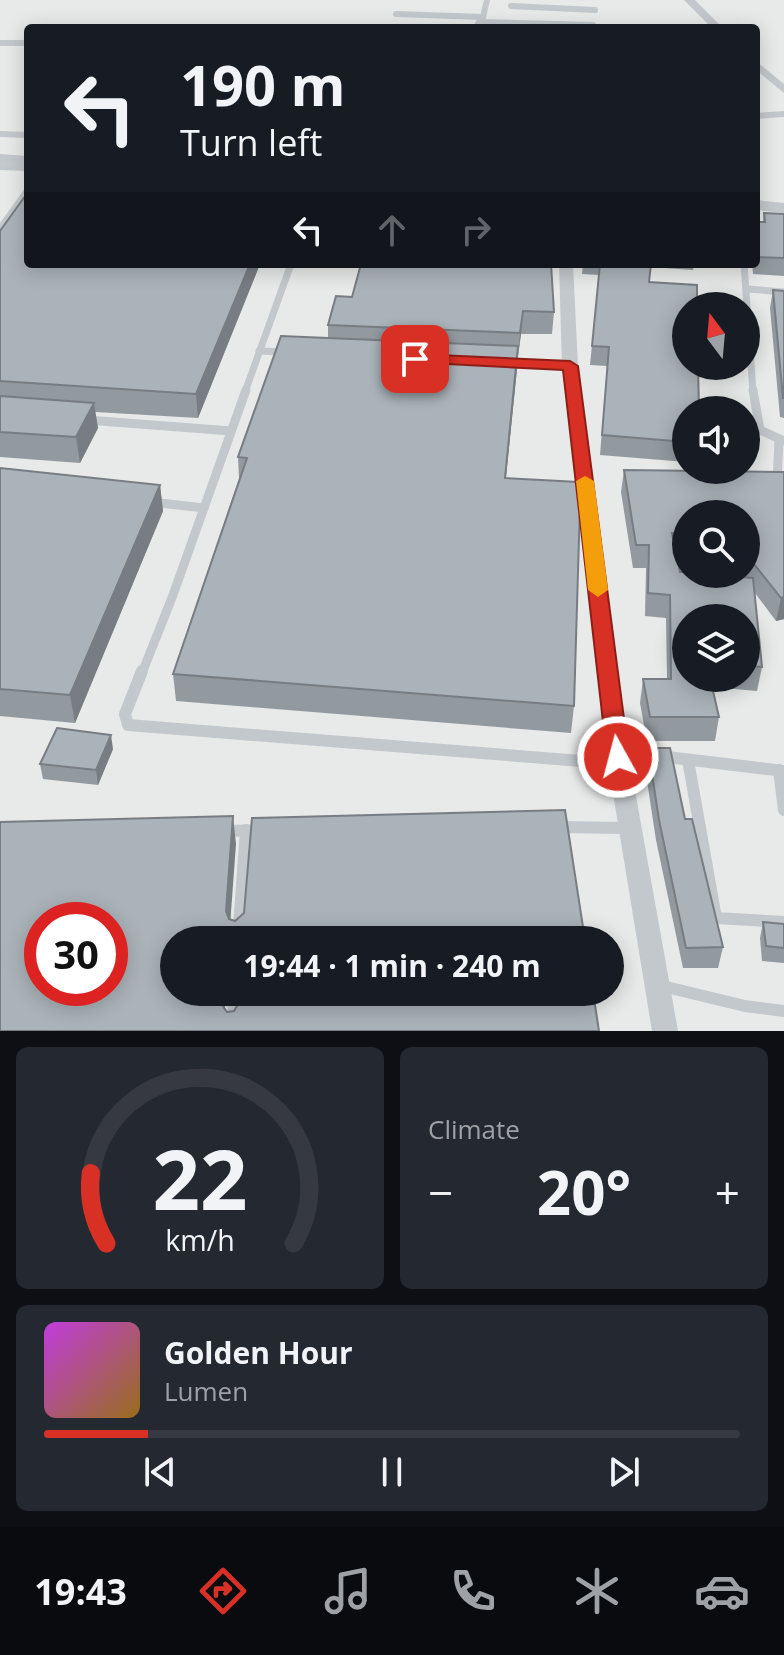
<!DOCTYPE html>
<html lang="en">
<head>
<meta charset="utf-8">
<style>
	body { margin:0; font-family:"Open Sans",sans-serif; background:#242831; color:#f1f3f6; height:100vh; display:flex; flex-direction:column; font-size:30px; white-space:nowrap }
	* { box-sizing:border-box; margin:0 }
	p { font-size:26px; color:#9ea1a6 }
	.icon { flex:none; width:44px; height:44px; fill:none; stroke:currentColor; stroke-width:2; stroke-linecap:round; stroke-linejoin:round }
	.map { position:relative; height:1031px; overflow:hidden }
	.panel { display:flex; flex-direction:column; gap:16px; padding:16px; background:#0d0f14; flex:1 }
	.panel>* { flex:none }
	.hud { position:absolute; left:24px; top:24px; width:736px; height:244px; border-radius:8px; box-shadow:0 4px 20px #0003; background:#171b24; color:#f1f3f6; overflow:hidden }
	.needle { width:52px; rotate:344deg }
	.tools { position:absolute; left:672px; top:292px; display:grid; gap:16px }
	.tools a { display:grid; place-items:center; width:88px; height:88px; border-radius:50%; background:#171b24; box-shadow:0 4px 20px #0003; font-size:40px }
	.speed { position:absolute; left:24px; top:902px; display:flex; gap:16px; font-size:40px; font-weight:700; text-align:center }
	.speed>* { display:grid; place-content:center; width:104px; height:104px; border-radius:50%; background:#171b24; box-shadow:0 4px 20px #0003; line-height:1 }
	.speed .limit { border:12px solid #d22; background:#fff; color:#111 }
	.pin { position:absolute; display:grid; place-items:center; width:68px; height:68px; color:#fff; margin:-34px; border-radius:16px; box-shadow:0 4px 12px #0006 }
	.me { position:absolute; width:88px; margin:-44px; rotate:353deg; stroke-linejoin:round; filter:drop-shadow(0 0 6px #0008) }
	.turn { display:flex; align-items:center; gap:28px; height:168px; padding:0 24px; font-size:36px }
	.turn .icon { width:104px; height:104px; stroke-width:2.5 }
	.turn b { display:block; font-size:56px; line-height:68px }
	.lanes { display:flex; align-items:center; height:76px; padding:0 24px; background:#0003; justify-content:center; gap:40px; direction:ltr }
	.lanes .off { opacity:.35 }
	.big { font-size:60px; font-weight:700; line-height:1.1 }
	.panel .card { flex:1; display:flex; flex-direction:column; justify-content:center; gap:12px; min-width:0; padding:0 28px; border-radius:12px; background:#242831 }
	.panel .dial { align-items:center; gap:0 }
	.dial svg { height:208px; overflow:visible; fill:none; stroke:#363941; stroke-width:7; stroke-linecap:round; text-anchor:middle }
	.dial text { fill:#f1f3f6; stroke:none }
	.song { display:flex; align-items:center; gap:24px }
	.cover { width:96px; height:96px; border-radius:12px; background:linear-gradient(135deg,hsl(290 70% 55%),hsl(40 70% 35%)) }
	.played { height:8px; border-radius:4px; background:linear-gradient(90deg,#d93025 15%,#363941 15%) }
	.keys { display:flex; justify-content:space-around; direction:ltr }
	.heat { display:flex; justify-content:space-between; align-items:center; font-size:44px; direction:ltr }
	.panel .tiles { flex:1; display:grid; gap:16px; grid-template-columns:1fr 1fr }
	.card:last-child { grid-column:span 2 }
	.trip { position:absolute; left:160px; top:926px; width:464px; height:80px; border-radius:40px; background:#171b24; box-shadow:0 4px 20px #0003; font-weight:700; line-height:80px; text-align:center }
	.tab-bar { display:flex; height:128px; justify-content:space-around; align-items:center; background:#090b0e; color:#9ea1a6 }
	.tab-bar .icon { width:56px; height:56px }
	.tab-bar .active { color:#d93025 }
	.tab-bar b { font-size:36px; color:#f1f3f6 }
	.map>svg:first-child { display:block }
</style>
</head>
<body>
<div class="map">
<svg width="784" height="1031" viewBox="0 0 784 1031">
	<rect width="100%" height="100%" fill="#fafaf8"/>
	<!-- built -->
	<path fill="#e8e9e9" fill-rule="evenodd" d="M0,0H784V1031H0ZM28,28H756V264H28ZM686,306H746V366H686ZM686,410H746V470H686ZM686,514H746V574H686ZM686,618H746V678H686ZM42,920H110V988H42ZM174,940H610V992H174Z"/>
	<g fill="none" stroke-linecap="round" stroke-linejoin="round">
		<!-- service-far3 -->
		<g stroke="#c3c8cc" stroke-width="6">
			<polyline points="511,6 595,10"/>
			<polyline points="396,14 483,17 475,28"/>
			<polyline points="483,17 487,0"/>
			<polyline points="479,22 593,25"/>
			<polyline points="0,43 28,43"/>
			<polyline points="756,116 784,114"/>
			<polyline points="0,134 28,135"/>
			<polyline points="0,167 28,168"/>
		</g>
		<!-- service-far2 -->
		<g stroke="#c3c8cc" stroke-width="7">
			<polyline points="0,229 28,190"/>
			<polyline points="744,264 753,392"/>
			<polyline points="748,289 784,292"/>
			<polyline points="259,351 287,352"/>
			<polyline points="505,364 570,366"/>
			<polyline points="245,392 291,264"/>
		</g>
		<!-- service-far1 -->
		<g stroke="#c3c8cc" stroke-width="9">
			<polyline points="753,390 760,430 784,441"/>
			<polyline points="87,420 231,431"/>
			<polyline points="777,482 779,440"/>
			<polyline points="151,502 204,508"/>
			<polyline points="142,673 173,595 246,390"/>
		</g>
		<!-- service -->
		<g stroke="#c3c8cc" stroke-width="12">
			<polyline points="142,671 125,714 128,725 594,762 642,754 784,771"/>
			<polyline points="688,760 716,918 784,922"/>
			<polyline points="779,770 784,810"/>
			<polyline points="556,827 629,828"/>
			<polyline points="224,831 261,830"/>
			<polyline points="238,940 246,830"/>
			<polyline points="658,985 745,1006 784,1011"/>
			<polyline points="232,1031 235,992"/>
		</g>
		<!-- minor -->
		<g fill="#c3c8cc" fill-rule="evenodd">
			<polygon points="684,0 695,0 723,28 712,28"/>
			<polygon points="756,61 784,84 784,93 756,70"/>
			<polygon points="559,264 573,264 578,366 629,757 678,1031 652,1031 607,757 562,366"/>
		</g>
		<!-- tertiary -->
		<g fill="#c3c8cc" fill-rule="evenodd">
			<polygon points="0,154 28,156 28,166 0,164"/>
			<polygon points="756,200 784,203 784,213 756,210"/>
		</g>
	</g>
	<!-- wall -->
	<g fill="#929a9f" fill-rule="evenodd">
		<polygon points="764,213 784,214 784,276 753,274 752,264 756,264 756,222 763,222"/>
		<polygon points="0,231 28,264 260,264 198,418 95,412 98,428 80,463 0,457"/>
		<polygon points="583,264 694,264 693,270 650,267 649,282 686,410 686,462 600,455 607,366 590,365 599,275 582,274"/>
		<polygon points="773,290 784,291 784,418 780,417 770,308"/>
		<polygon points="352,297 554,312 552,334 521,334 518,356 506,478 574,706 571,733 176,701 173,674 239,479 238,457 328,338 328,325"/>
		<polygon points="0,468 160,485 163,511 75,723 0,716"/>
		<path d="M624,470L784,472V619L776,621L755,593L762,667L757,691L712,687L719,717L715,741H647L640,703L643,679H667L666,618L645,616L646,568H633L621,492ZM686,514H746V574H740L742,577L680,572L677,556H686ZM746,618V678H686Z"/>
		<polygon points="648,748 685,819 723,947 718,968 683,968 656,840 645,768"/>
		<polygon points="113,749 98,785 43,779 40,764"/>
		<polygon points="763,922 784,924 784,963 762,961 760,938"/>
	</g>
	<!-- shaded-wall -->
	<g fill="#777d82">
		<polygon points="250,264 260,264 198,418 196,394"/>
		<polygon points="523,311 521,334 518,356 520,333"/>
		<polygon points="518,346 517,370 503,503 505,478"/>
		<polygon points="94,403 98,428 80,463 76,437"/>
		<polygon points="160,485 163,511 75,723 70,695"/>
		<polygon points="784,597 784,619 776,621 781,598"/>
		<polygon points="111,735 113,749 98,785 96,770"/>
		<polygon points="233,816 236,844 229,939 226,911"/>
		<polygon points="221,992 226,992 223,1030 220,1002"/>
	</g>
	<!-- building -->
	<g fill="#aab3b9" stroke="#777d82" stroke-width="2" fill-rule="evenodd">
		<polygon points="28,192 28,264 250,264 196,394 0,381 0,231"/>
		<polygon points="764,213 784,214 784,258 756,257 756,222 765,222"/>
		<polygon points="361,264 551,264 554,312 523,311 520,333 328,325 336,296 352,297"/>
		<polygon points="600,264 651,264 649,282 697,285 697,306 686,306 686,366 698,366 699,410 686,410 686,442 602,435 609,347 592,346"/>
		<polygon points="773,290 784,291 784,398 783,398"/>
		<polygon points="281,336 518,346 505,478 578,482 580,505 574,706 173,674 247,458 238,457"/>
		<polygon points="0,396 94,403 76,437 0,432"/>
		<polygon points="0,468 160,485 70,695 0,689"/>
		<polygon points="624,470 784,472 784,597 781,598 746,554 746,514 686,514 686,533 672,533 680,572 686,572 686,574 705,574 753,578 762,667 746,666 746,618 686,618 686,678 710,678 719,717 650,717 643,679 671,679 670,595 648,593 649,545 636,545"/>
		<polygon points="57,728 111,735 96,770 40,764"/>
		<polygon points="648,748 670,748 685,819 692,819 723,947 686,948 659,820"/>
		<path d="M565,810L585,940H174V992H221L220,1002L227,1012L234,1011L238,1004L239,992H593L599,1031H0V822L233,816L226,911L229,919L235,921L244,913L252,818ZM42,920H110V988H42Z"/>
		<polygon points="763,922 784,924 784,948 766,946"/>
	</g>
	<!-- route -->
	<polygon fill="#d93025" stroke="#8d1f18" stroke-width="2" points="415,354 570,361 578,366 629,757 625,763 610,763 607,757 563,370 409,362 409,356"/>
	<!-- slow -->
	<polygon fill="#f59e0b" points="585,476 594,481 608,590 598,597 588,590 576,481"/>
</svg>
<div class="tools">
<a><svg class="needle" viewBox="-14 -14 28 28"><path d="M0-13l5 13h-10z" fill="#e53935"/><path d="M0 13l5-13h-10z" fill="#9ea1a6"/></svg></a>
<a><svg class="icon" aria-label="sound" viewBox="0 0 24 24"><path d="M4 9h4l5-4v14l-5-4H4zM17 9q2 3 0 6"/></svg></a>
<a><svg class="icon" aria-label="search" viewBox="0 0 24 24"><circle cx="10" cy="10" r="6"/><path d="M15 15l6 6"/></svg></a>
<a><svg class="icon" aria-label="layers" viewBox="0 0 24 24"><path d="M12 4l9 5-9 5-9-5zM3 14l9 5 9-5"/></svg></a>
</div>
<div class="speed"><div class="limit">30</div></div>
<div class="pin" style="left:415px;top:359px;background:#d93025"><svg class="icon" aria-label="arrive" viewBox="0 0 24 24"><path d="M6 21V4h12l-3 4 3 4H6"/></svg></div>
<svg class="me" style="left:618px;top:757px" viewBox="-20 -20 40 40"><circle r="17" fill="#d93025" stroke="#fff" stroke-width="3"/><path d="M0-11L8 9 0 5-8 9z" fill="#fff"/></svg>
<div class="trip">19:44 · 1 min · 240 m</div>
<div class="hud">
<div class="turn"><svg class="icon" aria-label="left" viewBox="0 0 24 24"><path d="M17 20v-9H6M10 6l-5 5 5 5"/></svg><div><b>190 m</b>Turn left</div></div>
<div class="lanes"><svg class="icon" aria-label="left" viewBox="0 0 24 24"><path d="M17 20v-9H6M10 6l-5 5 5 5"/></svg><svg class="icon off" aria-label="ahead" viewBox="0 0 24 24"><path d="M12 20V5M6 11l6-6 6 6"/></svg><svg class="icon off" aria-label="right" viewBox="0 0 24 24"><path d="M7 20v-9h11M14 6l5 5-5 5"/></svg></div>
</div>
</div>
<section class="panel">
<div class="tiles">
<div class="card dial"><svg viewBox="0 0 100 80">
<path d="M14 69A42 42 0 1 1 86 69"/>
<path d="M14 69A42 42 0 0 1 8 42" stroke="#d93025"/>
<text x="50" y="56" font-size="32" font-weight="700">22</text>
<text x="50" y="72" font-size="11">km/h</text>
</svg></div>
<div class="card"><p>Climate</p>
<div class="heat"><a>−</a><b class="big">20°</b><a>+</a></div>
</div>
<div class="card">
<div class="song"><i class="cover"></i><div><b>Golden Hour</b><p>Lumen</p></div></div>
<div class="played"></div>
<div class="keys"><svg class="icon" aria-label="previous" viewBox="0 0 24 24"><path d="M18 5L8 12l10 7zM5 5v14"/></svg><svg class="icon" aria-label="pause" viewBox="0 0 24 24"><path d="M8 5v14M16 5v14"/></svg><svg class="icon" aria-label="next" viewBox="0 0 24 24"><path d="M6 5l10 7-10 7zM19 5v14"/></svg></div>
</div>
</div>
</section>
<nav class="tab-bar">
<b>19:43</b>
<svg class="icon active" aria-label="directions" viewBox="0 0 24 24"><path d="M12 3l9 9-9 9-9-9zM9 14v-3h6M13 9l2 2-2 2"/></svg>
<svg class="icon" aria-label="music" viewBox="0 0 24 24"><path d="M9 18V5l10-2v13"/><circle cx="6" cy="18" r="3"/><circle cx="16" cy="16" r="3"/></svg>
<svg class="icon" aria-label="phone" viewBox="0 0 24 24"><path d="M5 4h4l2 5-3 2q2 4 5 5l2-3 5 2v4C11 20 4 13 5 4z"/></svg>
<svg class="icon" aria-label="climate" viewBox="0 0 24 24"><path d="M12 3v18M4 7l16 10M4 17L20 7"/></svg>
<svg class="icon" aria-label="car" viewBox="0 0 24 24"><path d="M5 17H2v-5l4-1 3-4h7l3 4 3 1v5h-3M9 17h6M6 11h13"/><circle cx="7" cy="17" r="2"/><circle cx="17" cy="17" r="2"/></svg>
</nav>
</body>
</html>
